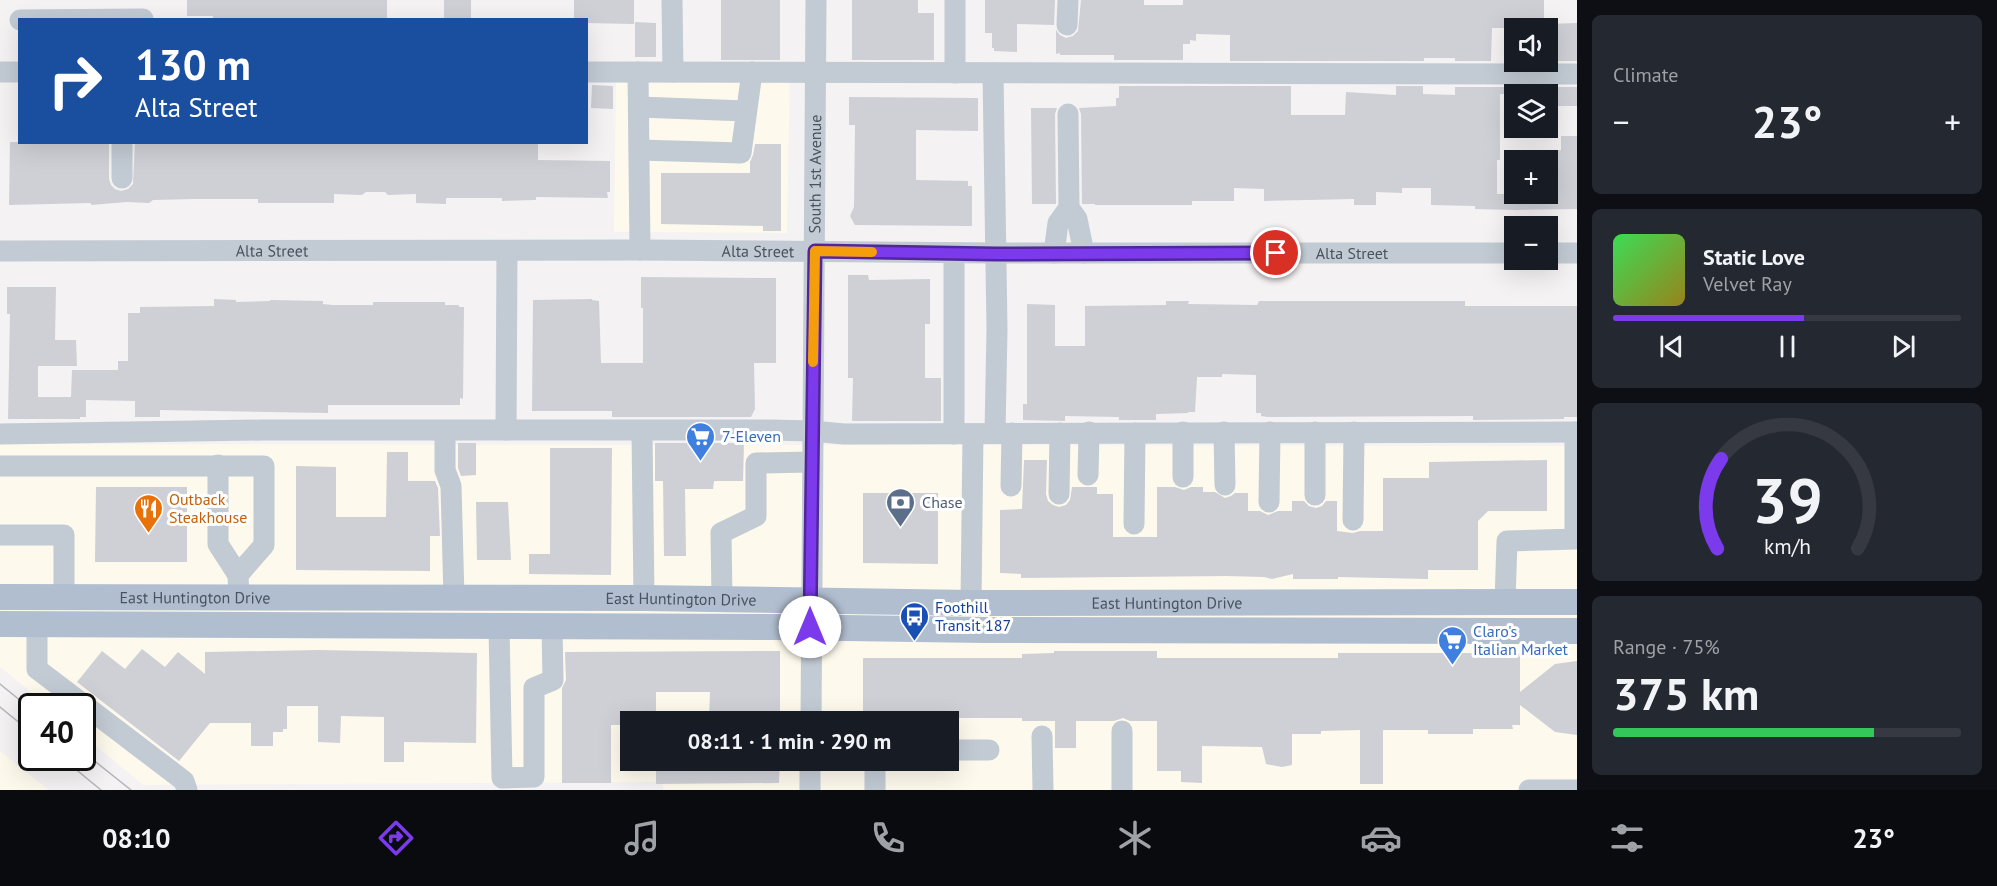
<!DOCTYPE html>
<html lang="en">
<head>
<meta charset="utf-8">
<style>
	body { margin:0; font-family:"PT Sans",sans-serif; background:#242831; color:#f1f3f6; height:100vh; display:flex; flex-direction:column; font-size:22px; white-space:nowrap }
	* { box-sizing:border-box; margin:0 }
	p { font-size:20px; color:#9ea1a6 }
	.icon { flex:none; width:33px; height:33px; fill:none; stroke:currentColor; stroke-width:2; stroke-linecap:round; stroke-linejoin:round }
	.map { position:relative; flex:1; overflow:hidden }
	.details { display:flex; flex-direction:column; gap:15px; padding:15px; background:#0d0f14; width:420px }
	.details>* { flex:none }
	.banner { position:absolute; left:18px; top:18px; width:570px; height:126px; border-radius:0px; box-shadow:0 6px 24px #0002; background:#1a4fa0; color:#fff; overflow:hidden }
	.controls { position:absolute; left:1504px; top:18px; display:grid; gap:12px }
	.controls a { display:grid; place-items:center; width:54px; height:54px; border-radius:0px; background:#171b24; box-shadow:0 6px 24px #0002; font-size:30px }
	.speed { position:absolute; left:18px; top:693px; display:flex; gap:12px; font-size:30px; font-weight:700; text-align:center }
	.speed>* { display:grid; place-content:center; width:78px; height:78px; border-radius:50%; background:#171b24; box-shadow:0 6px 24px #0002; line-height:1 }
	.speed .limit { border:3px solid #111; border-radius:9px; background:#fff; color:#111 }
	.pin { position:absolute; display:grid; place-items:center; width:51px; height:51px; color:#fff; margin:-26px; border:3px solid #fff; border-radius:50%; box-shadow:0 2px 6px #0007 }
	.me { position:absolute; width:66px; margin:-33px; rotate:0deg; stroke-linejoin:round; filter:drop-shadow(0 0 4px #0008) }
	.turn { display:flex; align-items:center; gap:21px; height:126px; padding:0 18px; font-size:27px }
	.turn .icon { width:78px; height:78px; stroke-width:2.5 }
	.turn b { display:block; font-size:42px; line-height:51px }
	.big { font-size:45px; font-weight:800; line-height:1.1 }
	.details .widget { flex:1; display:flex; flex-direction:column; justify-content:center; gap:9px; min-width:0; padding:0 21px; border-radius:9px; background:#242831 }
	.details .dial { align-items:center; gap:0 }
	.dial svg { height:156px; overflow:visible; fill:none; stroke:#363941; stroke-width:7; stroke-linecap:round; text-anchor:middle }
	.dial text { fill:#f1f3f6; stroke:none }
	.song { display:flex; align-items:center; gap:18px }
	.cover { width:72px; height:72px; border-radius:9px; background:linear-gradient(135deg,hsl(130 70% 55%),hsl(50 70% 35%)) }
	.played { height:6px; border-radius:3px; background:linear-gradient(90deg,#7c3aed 55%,#363941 55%) }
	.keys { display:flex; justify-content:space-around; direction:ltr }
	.heat { display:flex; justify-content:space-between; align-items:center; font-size:33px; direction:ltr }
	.charge { height:9px; border-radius:4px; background:linear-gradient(90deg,#34c759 75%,#363941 0) }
	.trip { position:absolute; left:620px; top:711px; width:339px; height:60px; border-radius:0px; background:#171b24; box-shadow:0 6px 24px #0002; font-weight:800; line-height:60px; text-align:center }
	.dock { display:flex; height:96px; justify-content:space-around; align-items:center; background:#090b0e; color:#9ea1a6 }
	.dock .icon { width:42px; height:42px }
	.dock .active { color:#7c3aed }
	.dock b { font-size:27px; color:#f1f3f6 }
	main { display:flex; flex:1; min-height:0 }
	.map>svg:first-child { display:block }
</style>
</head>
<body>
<main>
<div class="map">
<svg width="1577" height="790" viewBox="0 0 1577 790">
	<rect width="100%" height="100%" fill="#f4f2f2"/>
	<!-- commercial -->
	<g fill="#fdf9ed" fill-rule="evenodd">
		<polygon points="790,75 787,233 614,232 616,79"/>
		<path d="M0,444L1577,446V790H663V782L143,785L83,735L82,706H48L0,667ZM630,722H948V760H630Z"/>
		<polygon points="0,751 49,790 0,790"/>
	</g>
	<!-- building -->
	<g fill="#ced0d6">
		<polygon points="187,0 387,0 387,19 213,20 213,16 187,16"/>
		<rect x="444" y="0" width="27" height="20"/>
		<polygon points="574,0 634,0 634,24 586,23 586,20 574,20"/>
		<rect x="721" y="0" width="59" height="60"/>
		<polygon points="852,0 918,0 918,13 934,13 934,60 852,60"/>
		<polygon points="985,0 1055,0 1054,25 1017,24 1017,52 994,51 994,48 992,48 992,33 985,33"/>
		<polygon points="1081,0 1144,0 1144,5 1183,5 1183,0 1544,0 1544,28 1492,28 1491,61 1455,61 1455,58 1424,58 1424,61 1230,61 1230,35 1196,34 1196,41 1190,40 1190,44 1183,44 1183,60 1114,60 1114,55 1060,55 1060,53 1056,54 1056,30 1060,35 1066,38 1073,36 1078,31"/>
		<polygon points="635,22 656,23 656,57 635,57"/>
		<polygon points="1577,23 1577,61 1548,61 1548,24"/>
		<polygon points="592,85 613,86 613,109 591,108"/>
		<polygon points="1119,86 1291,86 1291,115 1345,115 1346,92 1396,95 1396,86 1423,86 1423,94 1455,95 1455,87 1577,87 1577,106 1548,106 1548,94 1500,94 1500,160 1497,160 1497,194 1548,194 1548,153 1556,153 1556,150 1561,150 1561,136 1577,136 1577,209 1516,210 1475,209 1475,206 1431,205 1431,188 1402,188 1402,193 1376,192 1376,205 1354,205 1354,199 1264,201 1264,189 1234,188 1234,201 1192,201 1192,205 1095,205 1095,204 1082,204 1081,114 1079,108 1116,106 1116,98 1119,98"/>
		<polygon points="849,97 978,98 978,131 916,130 916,180 968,181 968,186 972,186 972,226 855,225 850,216 854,207 855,125 849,125"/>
		<polygon points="1031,108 1057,108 1055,114 1056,204 1032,204"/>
		<polygon points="10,142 109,142 109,179 111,185 115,189 121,191 128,189 133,184 135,142 538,142 538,160 610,161 610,192 607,192 608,198 536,197 536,200 502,201 502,198 446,198 446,204 416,203 416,194 388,195 385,192 366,192 362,195 334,194 334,203 258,203 258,199 194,199 153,200 149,203 127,202 103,204 92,205 90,203 9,205"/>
		<polygon points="755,144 781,144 781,231 763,231 763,226 661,224 661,173 750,173 750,162 753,155"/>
		<polygon points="848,275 868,275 869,280 930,279 930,324 925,324 925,378 941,378 941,421 852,421 853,378 848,378"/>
		<polygon points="641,277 776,278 776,363 754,363 755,409 751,417 612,417 612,411 532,411 533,300 592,299 592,300 599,301 601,363 643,363 643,308 641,308"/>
		<polygon points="7,287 56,287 55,340 76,340 77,366 38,366 38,397 71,397 72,370 118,370 118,361 128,361 128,313 140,313 140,307 214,306 214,299 236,300 236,302 270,301 270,300 323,301 323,304 332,305 373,305 373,302 445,302 445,305 459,305 459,307 464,307 463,399 460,398 460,405 328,405 328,413 160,410 160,417 135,417 135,401 86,400 86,417 80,417 80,419 8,419 10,314 7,314"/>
		<polygon points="1166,301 1189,301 1188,304 1257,305 1259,301 1465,301 1465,306 1577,306 1577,417 1564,417 1564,419 1473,420 1473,416 1267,417 1261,416 1261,413 1256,413 1256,375 1222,374 1222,377 1197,377 1195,412 1188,412 1188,413 1156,414 1156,420 1119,420 1119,417 1065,416 1065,421 1023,420 1023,404 1027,404 1027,304 1055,305 1055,346 1085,346 1085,306 1166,305"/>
		<polygon points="458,443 476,443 476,475 461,476 458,468"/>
		<polygon points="655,443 744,443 743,481 714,481 713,489 685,489 686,556 664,556 663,481 655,481"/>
		<polygon points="550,448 612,448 611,575 529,574 529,554 550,554"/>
		<polygon points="387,452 408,452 408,481 435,481 438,488 440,536 430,536 430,571 296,570 296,466 336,467 336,517 386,517"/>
		<polygon points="1024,460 1047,460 1046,494 1048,501 1053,505 1059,507 1066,505 1070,500 1072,487 1097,487 1097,494 1113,494 1113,537 1157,537 1157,487 1175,487 1184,490 1191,487 1203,487 1203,492 1215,492 1225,498 1231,496 1235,493 1248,493 1248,511 1260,511 1268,515 1278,511 1292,511 1292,501 1304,501 1309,506 1316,508 1322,506 1326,501 1337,501 1337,531 1353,533 1360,531 1383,531 1383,478 1429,478 1429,462 1547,460 1547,511 1488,511 1478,521 1478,570 1428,570 1428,579 1338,577 1338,579 1293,579 1293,574 1272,579 1264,577 1226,576 1021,578 1021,574 1000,573 1000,510 1022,509"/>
		<polygon points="96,487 187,487 187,562 95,562"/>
		<polygon points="863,493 938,493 938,564 863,563"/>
		<polygon points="476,502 508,502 511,560 477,560"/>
		<polygon points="142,649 165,667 178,652 205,674 205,652 318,650 477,653 476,743 404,742 404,762 384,762 384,717 341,716 340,743 318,742 318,706 287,706 287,729 283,729 283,732 273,732 273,746 251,746 251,723 210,723 179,761 77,682 102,651 125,669"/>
		<polygon points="780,651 780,722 709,722 710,692 656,692 656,722 630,722 630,725 611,725 611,783 562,783 562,688 566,680 565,652"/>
		<polygon points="1054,651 1157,651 1157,658 1338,658 1338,653 1520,653 1520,692 1555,664 1577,661 1577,735 1555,732 1520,705 1520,725 1512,725 1513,729 1473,729 1473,734 1428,734 1428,730 1383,730 1383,784 1360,784 1360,730 1321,731 1321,734 1292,734 1292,765 1282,767 1266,764 1262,747 1202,746 1202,783 1181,782 1181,771 1157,771 1157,721 1130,721 1123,718 1114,721 1076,721 1076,748 1055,748 1055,721 1022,721 1022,718 863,718 863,658 1022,658 1022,654 1054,653"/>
		<polygon points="656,760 780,760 779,783 656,784"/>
	</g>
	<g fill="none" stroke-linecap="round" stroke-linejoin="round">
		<!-- minor -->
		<g stroke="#c2cad3" stroke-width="21">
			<polyline points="672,0 673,72"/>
			<polyline points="955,0 955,73"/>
			<polyline points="20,20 143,19"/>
			<polyline points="1067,25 1068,0"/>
			<polyline points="0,72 20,72"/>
			<polyline points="586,72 1577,74"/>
			<polyline points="638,72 640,250"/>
			<polyline points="993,73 997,329 995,433"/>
			<polyline points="639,107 746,111"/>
			<polyline points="1068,114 1069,208 1077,219 1084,253"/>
			<polyline points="639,150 741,153 752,72"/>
			<polyline points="122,178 122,142"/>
			<path id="s1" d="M0,251L640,250L996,253H1515"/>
			<polyline points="954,253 954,434"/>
			<polyline points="1054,253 1058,223 1069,208"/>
			<polyline points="1548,253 1577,253"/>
			<polyline points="506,430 507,251"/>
			<polyline points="445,431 445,470 451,486 454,598"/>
			<polyline points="642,431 644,598"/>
			<polyline points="1224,432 1225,485"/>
			<polyline points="0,434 263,430 771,430 812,431 844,434 1577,432"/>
			<polyline points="218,465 218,544 238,575"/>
			<polyline points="0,466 264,466 264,545 238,575 239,598"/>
			<polyline points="1088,475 1089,432"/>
			<polyline points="1183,477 1183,432"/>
			<polyline points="1011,486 1012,433"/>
			<polyline points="1059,494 1060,433"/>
			<polyline points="1315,495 1315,432"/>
			<polyline points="1269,502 1270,432"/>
			<polyline points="1353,520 1354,432"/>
			<polyline points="1134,524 1135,433"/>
			<polyline points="0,535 64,535 64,597"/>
			<polyline points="722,599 721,533 756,516 756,463 812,462"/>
			<polyline points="1505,602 1507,541 1575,539 1575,432"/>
			<polyline points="971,603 973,434"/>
			<polyline points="37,624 37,669 184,781 187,790"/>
			<polyline points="499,627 502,778 534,777 534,688 553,680 552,627"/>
			<path id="s2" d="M811,722L816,0"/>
			<polyline points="1122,731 1122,790"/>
			<polyline points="1042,736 1043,790"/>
			<polyline points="948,750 989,750"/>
			<polyline points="810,790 810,760"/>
			<polyline points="875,790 875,760"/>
			<polyline points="1529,790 1577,790"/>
		</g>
		<!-- major -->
		<g stroke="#b1bed0" stroke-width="26">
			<path id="s3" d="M0,597L644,598L971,603L1577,602"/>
			<polyline points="0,624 775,627 986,630 1577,631"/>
		</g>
		<!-- tram -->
		<g stroke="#b4b6bc" stroke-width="1.5">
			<polyline points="0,684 32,710"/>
			<polyline points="0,707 32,733"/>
			<polyline points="82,751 131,790"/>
			<polyline points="62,758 101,790"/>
		</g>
	</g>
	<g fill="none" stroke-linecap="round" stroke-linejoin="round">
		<defs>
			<polyline id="route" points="810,627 815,251 996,254 1276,253"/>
		</defs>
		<!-- route casing -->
		<use href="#route" stroke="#51269a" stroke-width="15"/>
		<!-- route -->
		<use href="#route" stroke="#7c3aed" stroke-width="10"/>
		<!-- slow -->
		<polyline stroke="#f59e0b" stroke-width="10" points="813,362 815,251 872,252"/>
	</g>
	<!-- icons -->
	<defs>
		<symbol id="supermarket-pin" viewBox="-11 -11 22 30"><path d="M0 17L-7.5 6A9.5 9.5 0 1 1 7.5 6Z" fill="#3f7fe0" stroke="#fff"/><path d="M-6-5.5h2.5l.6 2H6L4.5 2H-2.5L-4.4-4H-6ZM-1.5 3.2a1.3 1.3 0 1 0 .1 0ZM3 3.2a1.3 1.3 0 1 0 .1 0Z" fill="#fff"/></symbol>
		<symbol id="bank-pin" viewBox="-11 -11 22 30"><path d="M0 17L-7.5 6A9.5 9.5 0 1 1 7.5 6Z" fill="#5c6f8a" stroke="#fff"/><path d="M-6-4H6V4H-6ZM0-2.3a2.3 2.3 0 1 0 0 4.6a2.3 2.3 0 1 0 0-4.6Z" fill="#fff"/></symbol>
		<symbol id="restaurant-pin" viewBox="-11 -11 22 30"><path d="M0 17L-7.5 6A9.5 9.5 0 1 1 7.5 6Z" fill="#e8710a" stroke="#fff"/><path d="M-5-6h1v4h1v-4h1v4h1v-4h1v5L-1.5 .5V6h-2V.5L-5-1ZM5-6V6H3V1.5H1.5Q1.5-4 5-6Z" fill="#fff"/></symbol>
		<symbol id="bus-pin" viewBox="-11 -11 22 30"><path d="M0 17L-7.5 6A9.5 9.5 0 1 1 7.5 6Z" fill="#1a4fb4" stroke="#fff"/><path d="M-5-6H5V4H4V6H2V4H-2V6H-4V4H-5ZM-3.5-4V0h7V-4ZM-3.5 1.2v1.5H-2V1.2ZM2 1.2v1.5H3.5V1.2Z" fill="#fff"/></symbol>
	</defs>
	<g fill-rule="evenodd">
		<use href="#supermarket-pin" x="684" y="420" width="33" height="45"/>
		<use href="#bank-pin" x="884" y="486" width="33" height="45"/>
		<use href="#restaurant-pin" x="132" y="492" width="33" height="45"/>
		<use href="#bus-pin" x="898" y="600" width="33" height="45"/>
		<use href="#supermarket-pin" x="1436" y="624" width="33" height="45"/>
	</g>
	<g text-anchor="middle" stroke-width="6" stroke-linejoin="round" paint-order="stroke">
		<!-- street labels -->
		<g font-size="16" fill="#49535f" stroke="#fff">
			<text dy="6" stroke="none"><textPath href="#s2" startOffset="548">South 1st Avenue</textPath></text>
			<text dy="6" stroke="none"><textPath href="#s1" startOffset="272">Alta Street</textPath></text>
			<text dy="6" stroke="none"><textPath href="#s1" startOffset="758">Alta Street</textPath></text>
			<text dy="6" stroke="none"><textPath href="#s1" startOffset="1352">Alta Street</textPath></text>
			<text dy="6" stroke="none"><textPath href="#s3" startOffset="195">East Huntington Drive</textPath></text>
			<text dy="6" stroke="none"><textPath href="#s3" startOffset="681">East Huntington Drive</textPath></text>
			<text dy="6" stroke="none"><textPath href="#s3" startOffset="1167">East Huntington Drive</textPath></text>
		</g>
		<!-- shop labels -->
		<g font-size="16" fill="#366cbe" stroke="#fff" text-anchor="start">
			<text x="722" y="442">7-Eleven</text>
			<text x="1473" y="637">Claro's<tspan x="1473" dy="18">Italian Market</tspan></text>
		</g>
		<!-- food labels -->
		<g font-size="16" fill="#c56008" stroke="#fff" text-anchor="start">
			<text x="169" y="505">Outback<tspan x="169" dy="18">Steakhouse</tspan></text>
		</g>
		<!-- service labels -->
		<g font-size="16" fill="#4e5e75" stroke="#fff" text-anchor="start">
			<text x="922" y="508">Chase</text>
		</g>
		<!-- transit labels -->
		<g font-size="16" fill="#164399" stroke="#fff" text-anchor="start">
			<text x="935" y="613">Foothill<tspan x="935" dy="18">Transit 187</tspan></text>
		</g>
	</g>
</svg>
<div class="controls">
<a><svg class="icon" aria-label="sound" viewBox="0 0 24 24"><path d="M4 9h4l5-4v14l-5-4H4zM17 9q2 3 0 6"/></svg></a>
<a><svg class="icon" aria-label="layers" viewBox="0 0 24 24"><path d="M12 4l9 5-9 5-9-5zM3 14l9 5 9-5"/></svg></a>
<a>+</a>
<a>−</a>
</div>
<div class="speed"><div class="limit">40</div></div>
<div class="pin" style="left:1276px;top:253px;background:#d93025"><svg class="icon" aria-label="arrive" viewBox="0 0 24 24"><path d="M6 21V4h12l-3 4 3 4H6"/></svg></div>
<svg class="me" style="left:810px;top:627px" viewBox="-20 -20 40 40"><circle r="19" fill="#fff"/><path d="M0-13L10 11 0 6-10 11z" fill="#7c3aed"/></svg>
<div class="trip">08:11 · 1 min · 290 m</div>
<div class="banner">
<div class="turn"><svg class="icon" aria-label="right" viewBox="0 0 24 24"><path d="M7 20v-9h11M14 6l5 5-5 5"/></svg><div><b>130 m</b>Alta Street</div></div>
</div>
</div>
<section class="details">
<div class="widget"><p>Climate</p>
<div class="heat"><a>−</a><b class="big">23°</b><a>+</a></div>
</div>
<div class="widget">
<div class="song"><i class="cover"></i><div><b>Static Love</b><p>Velvet Ray</p></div></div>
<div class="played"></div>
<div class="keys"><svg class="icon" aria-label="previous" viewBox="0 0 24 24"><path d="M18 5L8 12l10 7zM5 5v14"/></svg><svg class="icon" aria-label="pause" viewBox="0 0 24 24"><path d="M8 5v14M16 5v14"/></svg><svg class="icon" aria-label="next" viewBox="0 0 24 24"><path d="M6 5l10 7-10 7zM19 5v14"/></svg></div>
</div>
<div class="widget dial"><svg viewBox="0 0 100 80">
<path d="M14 69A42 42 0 1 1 86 69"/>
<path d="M14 69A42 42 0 0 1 16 23" stroke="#7c3aed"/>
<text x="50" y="56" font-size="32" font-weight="700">39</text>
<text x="50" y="72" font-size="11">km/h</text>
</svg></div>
<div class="widget"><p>Range · 75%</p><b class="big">375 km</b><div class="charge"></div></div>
</section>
</main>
<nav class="dock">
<b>08:10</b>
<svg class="icon active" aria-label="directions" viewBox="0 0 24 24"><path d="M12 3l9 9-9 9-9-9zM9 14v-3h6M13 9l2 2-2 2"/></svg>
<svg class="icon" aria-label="music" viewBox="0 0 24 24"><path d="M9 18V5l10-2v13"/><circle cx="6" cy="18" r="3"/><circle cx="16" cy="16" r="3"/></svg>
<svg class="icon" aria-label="phone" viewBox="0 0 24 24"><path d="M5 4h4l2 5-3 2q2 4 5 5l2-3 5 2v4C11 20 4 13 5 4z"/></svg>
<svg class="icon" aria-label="climate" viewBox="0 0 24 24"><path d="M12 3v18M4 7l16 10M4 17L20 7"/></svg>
<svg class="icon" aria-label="car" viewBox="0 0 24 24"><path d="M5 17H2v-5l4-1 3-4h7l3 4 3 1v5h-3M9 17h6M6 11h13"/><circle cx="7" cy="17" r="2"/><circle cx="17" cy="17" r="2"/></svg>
<svg class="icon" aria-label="filters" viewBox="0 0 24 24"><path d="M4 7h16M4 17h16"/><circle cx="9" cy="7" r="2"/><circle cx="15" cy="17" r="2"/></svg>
<b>23°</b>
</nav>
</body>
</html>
